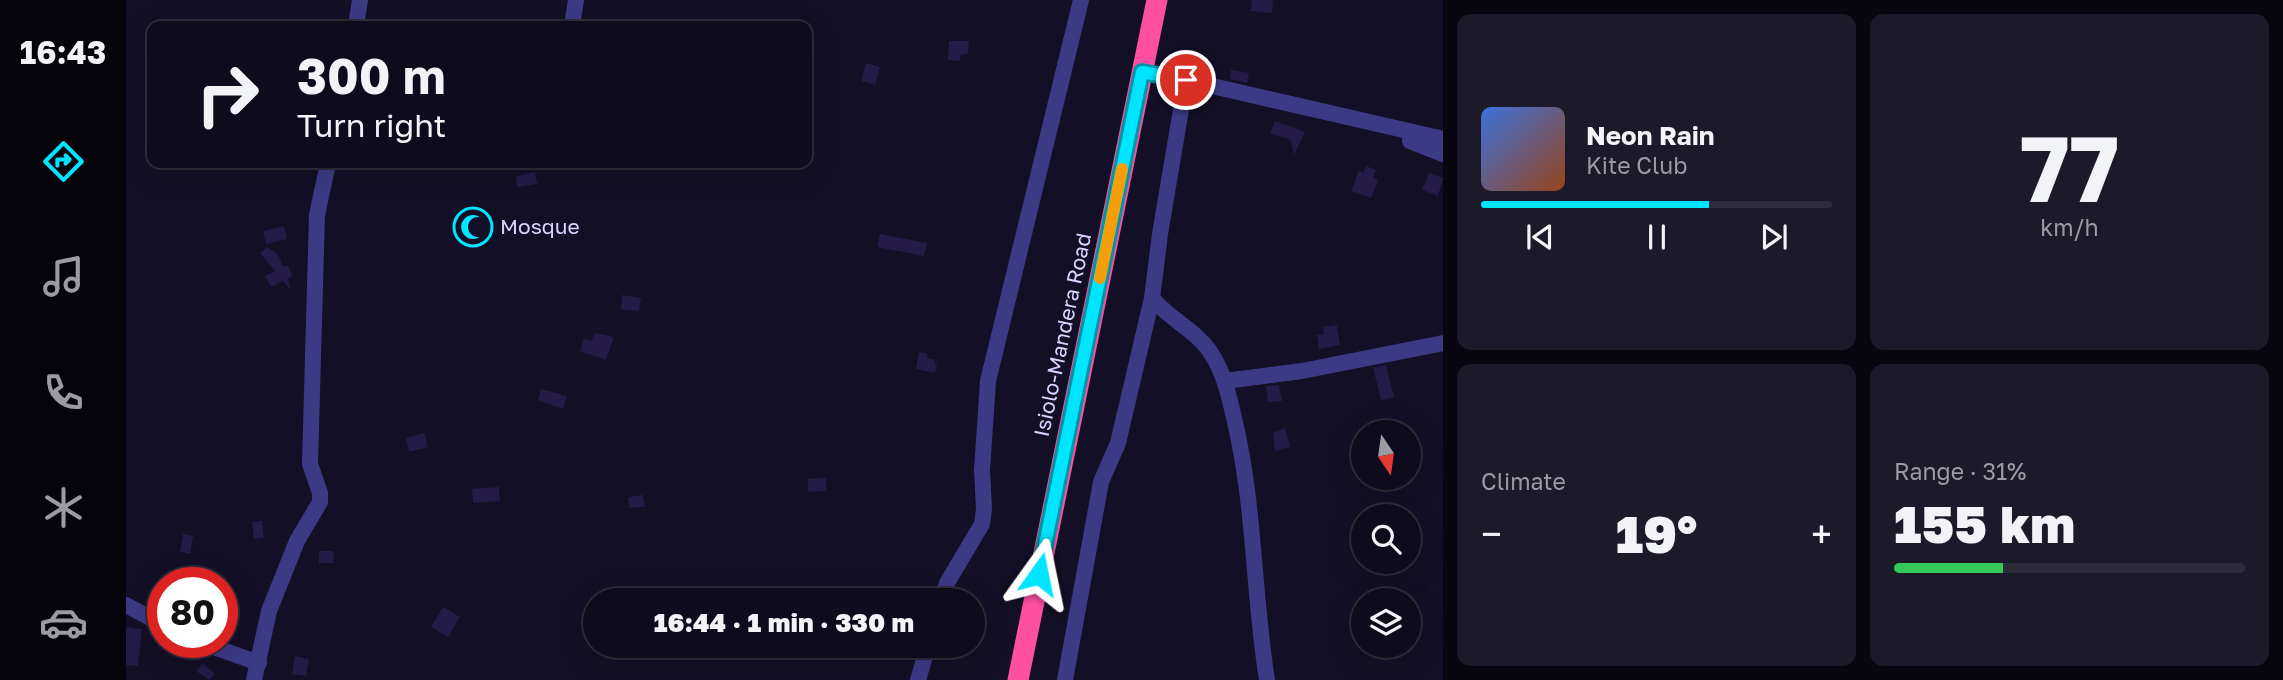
<!DOCTYPE html>
<html lang="en">
<head>
<meta charset="utf-8">
<style>
	body { margin:0; font-family:"Golos Text",sans-serif; background:#1c1929; color:#f1f3f6; height:100vh; display:flex; flex-direction:column; font-size:26px; white-space:nowrap }
	* { box-sizing:border-box; margin:0 }
	p { font-size:23px; color:#9b9ba3 }
	.icon { flex:none; width:38px; height:38px; fill:none; stroke:currentColor; stroke-width:2; stroke-linecap:round; stroke-linejoin:round }
	.map { position:relative; flex:1; overflow:hidden }
	.side { display:flex; flex-direction:column; gap:14px; padding:14px; background:#08060f; width:840px }
	.side>* { flex:none }
	.top-card { position:absolute; left:21px; top:21px; width:665px; height:147px; border-radius:14px; box-shadow:0 7px 28px #0002,0 0 0 2px #2e2b3b; background:#0e0b1c; color:#f1f3f6; overflow:hidden }
	.needle { width:46px; rotate:167deg }
	.tools { position:absolute; left:1225px; top:420px; display:grid; gap:14px }
	.tools a { display:grid; place-items:center; width:70px; height:70px; border-radius:50%; background:#0e0b1c; box-shadow:0 7px 28px #0002,0 0 0 2px #2e2b3b; font-size:35px }
	.speed { position:absolute; left:21px; top:567px; display:flex; gap:14px; font-size:35px; font-weight:700; text-align:center }
	.speed>* { display:grid; place-content:center; width:91px; height:91px; border-radius:50%; background:#0e0b1c; box-shadow:0 7px 28px #0002,0 0 0 2px #2e2b3b; line-height:1 }
	.speed .limit { border:10px solid #d22; background:#fff; color:#111 }
	.pin { position:absolute; display:grid; place-items:center; width:60px; height:60px; color:#fff; margin:-30px; border:4px solid #fff; border-radius:50%; box-shadow:0 2px 7px #0007 }
	.me { position:absolute; width:77px; margin:-38px; rotate:12deg; stroke-linejoin:round; filter:drop-shadow(0 0 5px #0008) }
	.turn { display:flex; align-items:center; gap:24px; height:147px; padding:0 35px; font-size:32px }
	.turn .icon { width:91px; height:91px; stroke-width:2.5 }
	.turn b { display:block; font-size:49px; line-height:60px }
	.big { font-size:52px; font-weight:800; line-height:1.1 }
	.side .card { flex:1; display:flex; flex-direction:column; justify-content:center; gap:10px; min-width:0; padding:0 24px; border-radius:14px; background:#1c1929 }
	.side .dial { align-items:center; gap:0 }
	.dial b { font-size:91px; line-height:1 }
	.song { display:flex; align-items:center; gap:21px }
	.cover { width:84px; height:84px; border-radius:10px; background:linear-gradient(135deg,hsl(220 70% 55%),hsl(20 70% 35%)) }
	.played { height:7px; border-radius:4px; background:linear-gradient(90deg,#00e5ff 65%,#2e2b3b 65%) }
	.keys { display:flex; justify-content:space-around; direction:ltr }
	.heat { display:flex; justify-content:space-between; align-items:center; font-size:38px; direction:ltr }
	.charge { height:10px; border-radius:5px; background:linear-gradient(90deg,#34c759 31%,#2e2b3b 0) }
	.side .tiles { flex:1; display:grid; gap:14px; grid-template-columns:repeat(2,1fr) }
	.trip { position:absolute; left:457px; top:588px; width:402px; height:70px; border-radius:35px; background:#0e0b1c; box-shadow:0 7px 28px #0002,0 0 0 2px #2e2b3b; font-weight:800; line-height:70px; text-align:center }
	main { display:flex; flex:1; min-height:0 }
	.tabs { display:flex; flex-direction:column; width:126px; justify-content:space-around; align-items:center; background:#06040b; color:#9b9ba3 }
	.tabs .icon { width:49px; height:49px }
	.tabs .on { color:#00e5ff }
	.tabs b { font-size:32px; color:#f1f3f6 }
	.map>svg:first-child { display:block }
</style>
</head>
<body>
<main>
<nav class="tabs">
<b>16:43</b>
<svg class="icon on" aria-label="directions" viewBox="0 0 24 24"><path d="M12 3l9 9-9 9-9-9zM9 14v-3h6M13 9l2 2-2 2"/></svg>
<svg class="icon" aria-label="music" viewBox="0 0 24 24"><path d="M9 18V5l10-2v13"/><circle cx="6" cy="18" r="3"/><circle cx="16" cy="16" r="3"/></svg>
<svg class="icon" aria-label="phone" viewBox="0 0 24 24"><path d="M5 4h4l2 5-3 2q2 4 5 5l2-3 5 2v4C11 20 4 13 5 4z"/></svg>
<svg class="icon" aria-label="climate" viewBox="0 0 24 24"><path d="M12 3v18M4 7l16 10M4 17L20 7"/></svg>
<svg class="icon" aria-label="car" viewBox="0 0 24 24"><path d="M5 17H2v-5l4-1 3-4h7l3 4 3 1v5h-3M9 17h6M6 11h13"/><circle cx="7" cy="17" r="2"/><circle cx="17" cy="17" r="2"/></svg>
</nav>
<div class="map">
<svg width="1317" height="680" viewBox="0 0 1317 680">
	<rect width="100%" height="100%" fill="#130f26"/>
	<!-- building -->
	<g fill="#241b47">
		<polygon points="1126,0 1147,0 1146,13 1125,11"/>
		<polygon points="823,41 843,41 842,54 835,54 834,61 822,60"/>
		<polygon points="740,63 754,67 749,85 735,81"/>
		<polygon points="1105,70 1123,73 1121,83 1104,79"/>
		<polygon points="1149,121 1179,132 1168,155 1165,140 1144,133"/>
		<polygon points="1240,166 1250,170 1247,177 1252,180 1245,198 1225,191 1233,171 1237,173"/>
		<polygon points="409,172 411,184 391,187 390,176"/>
		<polygon points="1303,173 1317,178 1312,196 1296,190"/>
		<polygon points="355,213 361,226 345,233 339,220"/>
		<polygon points="158,226 161,239 140,244 137,231"/>
		<polygon points="754,234 801,243 798,256 751,247"/>
		<polygon points="141,247 152,254 157,267 161,265 167,276 162,279 164,289 157,281 145,287 139,276 149,271 134,253"/>
		<polygon points="496,295 515,298 513,311 495,309"/>
		<polygon points="1211,325 1214,345 1193,349 1191,335 1198,334 1197,327"/>
		<polygon points="469,333 488,337 480,360 454,351 458,338 465,341"/>
		<polygon points="793,352 802,354 801,358 809,360 808,363 811,364 809,373 790,369"/>
		<polygon points="1260,365 1268,397 1255,400 1247,368"/>
		<polygon points="1153,385 1156,401 1142,402 1140,386"/>
		<polygon points="415,389 441,396 437,409 412,400"/>
		<polygon points="1159,428 1164,447 1149,451 1147,433"/>
		<polygon points="298,433 302,447 283,452 280,438"/>
		<polygon points="700,478 700,491 682,492 682,479"/>
		<polygon points="373,487 374,501 347,503 346,489"/>
		<polygon points="517,495 519,507 503,508 502,497"/>
		<polygon points="136,521 138,538 128,539 126,522"/>
		<polygon points="57,534 67,536 64,554 54,552"/>
		<polygon points="193,551 207,551 208,563 193,563"/>
		<polygon points="317,607 334,617 322,637 305,627"/>
		<polygon points="0,627 16,629 12,666 0,665"/>
		<polygon points="169,656 183,659 180,676 166,674"/>
		<polygon points="77,663 89,674 83,680 70,671"/>
	</g>
	<g fill="none" stroke-linecap="round" stroke-linejoin="round">
		<!-- minor -->
		<g stroke="#3d3a85" stroke-width="16">
			<polyline points="230,26 234,0"/>
			<polyline points="446,26 450,0"/>
			<polyline points="1016,72 1060,80 1317,139"/>
			<polyline points="1284,141 1317,154"/>
			<path d="M1026,298C1043,319 1071,331 1085,353C1098,373 1103,396 1108,418C1129,504 1127,593 1141,680"/>
			<polyline points="1099,381 1176,371 1317,343"/>
			<polyline points="816,600 821,583 856,524 858,509 856,470 862,381 955,0"/>
			<polyline points="0,605 37,625"/>
			<polyline points="74,642 133,663"/>
			<polyline points="128,680 143,611 171,541 194,502 194,493 184,464 191,215 202,163"/>
			<polyline points="792,680 802,646"/>
			<polyline points="939,680 975,482 992,443 1026,298 1034,234 1060,80"/>
		</g>
		<!-- highway -->
		<polyline stroke="#ff4fa3" stroke-width="21" points="892,680 1031,0"/>
	</g>
	<g fill="none" stroke-linecap="round" stroke-linejoin="round">
		<defs>
			<polyline id="route" points="913,574 1016,72 1060,80"/>
		</defs>
		<!-- route casing -->
		<use href="#route" stroke="#0095a6" stroke-width="18"/>
		<!-- route -->
		<use href="#route" stroke="#00e5ff" stroke-width="12"/>
		<!-- slow -->
		<polyline stroke="#f59e0b" stroke-width="12" points="974,278 996,169"/>
	</g>
	<!-- icons -->
	<defs>
		<symbol id="mosque-ring" viewBox="-11 -11 22 22"><circle r="9.5" fill="#130f26" stroke="#00e5ff" stroke-width="1.5"/><path d="M3.5-4.9A6 6 0 1 0 3.5 4.9A5 5 0 1 1 3.5-4.9Z" fill="#00e5ff"/></symbol>
	</defs>
	<g fill-rule="evenodd">
		<use href="#mosque-ring" x="325" y="205" width="44" height="44"/>
	</g>
	<g text-anchor="middle" stroke-width="7" stroke-linejoin="round" paint-order="stroke">
		<!-- poi labels -->
		<g font-size="21" fill="#d9d4ff" stroke="#130f26" text-anchor="start">
			<text x="374" y="234">Mosque</text>
		</g>
		<!-- street labels -->
		<g font-size="21" fill="#d9d4ff" stroke="#130f26">
			<text transform="translate(937 335) rotate(-78)" y="7">Isiolo-Mandera Road</text>
		</g>
	</g>
</svg>
<div class="tools">
<a><svg class="needle" viewBox="-14 -14 28 28"><path d="M0-13l5 13h-10z" fill="#e53935"/><path d="M0 13l5-13h-10z" fill="#9b9ba3"/></svg></a>
<a><svg class="icon" aria-label="search" viewBox="0 0 24 24"><circle cx="10" cy="10" r="6"/><path d="M15 15l6 6"/></svg></a>
<a><svg class="icon" aria-label="layers" viewBox="0 0 24 24"><path d="M12 4l9 5-9 5-9-5zM3 14l9 5 9-5"/></svg></a>
</div>
<div class="speed"><div class="limit">80</div></div>
<div class="pin" style="left:1060px;top:80px;background:#d93025"><svg class="icon" aria-label="arrive" viewBox="0 0 24 24"><path d="M6 21V4h12l-3 4 3 4H6"/></svg></div>
<svg class="me" style="left:913px;top:574px" viewBox="-20 -20 40 40"><path d="M0-17L14 15 0 8-14 15z" fill="#00e5ff" stroke="#fff" stroke-width="4"/></svg>
<div class="trip">16:44 · 1 min · 330 m</div>
<div class="top-card">
<div class="turn"><svg class="icon" aria-label="right" viewBox="0 0 24 24"><path d="M7 20v-9h11M14 6l5 5-5 5"/></svg><div><b>300 m</b>Turn right</div></div>
</div>
</div>
<section class="side">
<div class="tiles">
<div class="card">
<div class="song"><i class="cover"></i><div><b>Neon Rain</b><p>Kite Club</p></div></div>
<div class="played"></div>
<div class="keys"><svg class="icon" aria-label="previous" viewBox="0 0 24 24"><path d="M18 5L8 12l10 7zM5 5v14"/></svg><svg class="icon" aria-label="pause" viewBox="0 0 24 24"><path d="M8 5v14M16 5v14"/></svg><svg class="icon" aria-label="next" viewBox="0 0 24 24"><path d="M6 5l10 7-10 7zM19 5v14"/></svg></div>
</div>
<div class="card dial"><b>77</b><p>km/h</p></div>
<div class="card"><p>Climate</p>
<div class="heat"><a>−</a><b class="big">19°</b><a>+</a></div>
</div>
<div class="card"><p>Range · 31%</p><b class="big">155 km</b><div class="charge"></div></div>
</div>
</section>
</main>
</body>
</html>
